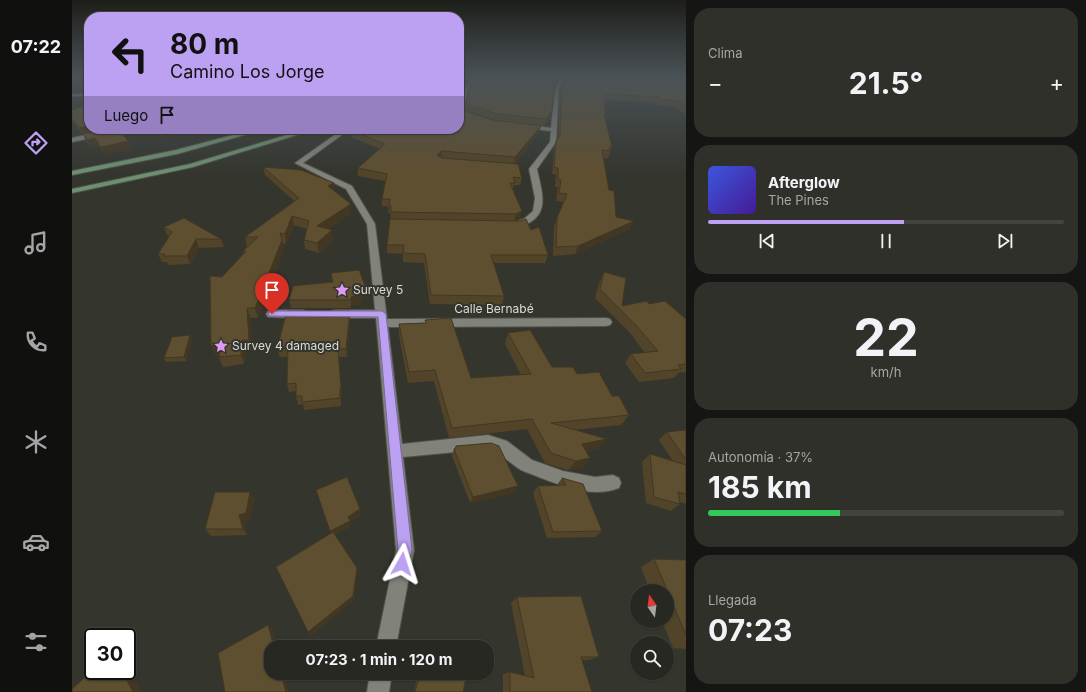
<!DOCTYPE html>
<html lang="es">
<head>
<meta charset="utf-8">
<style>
	body { margin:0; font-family:Inter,sans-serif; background:#2f302a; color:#f1f3f6; height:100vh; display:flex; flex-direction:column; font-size:15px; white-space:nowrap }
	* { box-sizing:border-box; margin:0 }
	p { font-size:13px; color:#a4a6a5 }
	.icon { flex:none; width:22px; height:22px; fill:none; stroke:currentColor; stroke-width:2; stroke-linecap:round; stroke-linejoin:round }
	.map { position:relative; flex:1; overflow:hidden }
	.panel { display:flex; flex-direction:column; gap:8px; padding:8px; background:#151613; width:400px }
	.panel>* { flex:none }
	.banner { position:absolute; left:12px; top:12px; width:380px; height:122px; border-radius:16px; box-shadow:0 1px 3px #0004,0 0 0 1px #434440; background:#bca0f2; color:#111; overflow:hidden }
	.needle { width:26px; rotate:346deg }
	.fabs { position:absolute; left:558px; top:584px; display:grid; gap:8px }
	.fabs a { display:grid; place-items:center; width:44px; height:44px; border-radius:50%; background:#272822; box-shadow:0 1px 3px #0004,0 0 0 1px #434440; font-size:20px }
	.speed { position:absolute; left:12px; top:628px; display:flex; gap:8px; font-size:20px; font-weight:700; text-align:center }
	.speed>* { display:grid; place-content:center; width:52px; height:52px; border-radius:50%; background:#272822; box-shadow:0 1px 3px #0004,0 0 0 1px #434440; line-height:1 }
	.speed .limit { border:2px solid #111; border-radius:6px; background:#fff; color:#111 }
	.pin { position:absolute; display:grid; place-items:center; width:34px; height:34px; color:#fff; margin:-41px -17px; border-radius:50% 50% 50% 0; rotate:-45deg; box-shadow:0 0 4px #0007 }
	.pin .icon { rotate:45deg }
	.me { position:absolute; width:44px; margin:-22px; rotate:6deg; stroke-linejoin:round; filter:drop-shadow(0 0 3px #0008) }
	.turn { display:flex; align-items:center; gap:14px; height:84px; padding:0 20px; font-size:18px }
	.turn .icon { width:52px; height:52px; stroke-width:2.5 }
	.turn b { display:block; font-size:28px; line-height:34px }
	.then { display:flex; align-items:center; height:38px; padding:0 20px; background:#0003; gap:8px; font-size:15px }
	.big { font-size:30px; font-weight:700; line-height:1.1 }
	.panel .card { flex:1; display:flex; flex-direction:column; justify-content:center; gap:6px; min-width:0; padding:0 14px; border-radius:16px; background:#2f302a }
	.panel .dial { align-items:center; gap:0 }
	.dial b { font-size:52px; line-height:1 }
	.song { display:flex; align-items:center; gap:12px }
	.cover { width:48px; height:48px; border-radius:6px; background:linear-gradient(135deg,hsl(230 70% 55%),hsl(260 70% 35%)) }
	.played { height:4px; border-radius:2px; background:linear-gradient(90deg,#bca0f2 55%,#434440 55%) }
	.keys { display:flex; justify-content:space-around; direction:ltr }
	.heat { display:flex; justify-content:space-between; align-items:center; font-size:22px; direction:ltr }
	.charge { height:6px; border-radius:3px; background:linear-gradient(90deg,#34c759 37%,#434440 0) }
	.trip { position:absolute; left:192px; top:640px; width:230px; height:40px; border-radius:16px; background:#272822; box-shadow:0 1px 3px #0004,0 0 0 1px #434440; font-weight:700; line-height:40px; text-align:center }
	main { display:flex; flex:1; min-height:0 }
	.tab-bar { display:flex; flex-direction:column; width:72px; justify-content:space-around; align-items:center; background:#10100e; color:#a4a6a5 }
	.tab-bar .icon { width:28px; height:28px }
	.tab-bar .active { color:#bca0f2 }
	.tab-bar b { font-size:18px; color:#f1f3f6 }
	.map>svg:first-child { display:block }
</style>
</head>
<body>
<main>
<nav class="tab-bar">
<b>07:22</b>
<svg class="icon active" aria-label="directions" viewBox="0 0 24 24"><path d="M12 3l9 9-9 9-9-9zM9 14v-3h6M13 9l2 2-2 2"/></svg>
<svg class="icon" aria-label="music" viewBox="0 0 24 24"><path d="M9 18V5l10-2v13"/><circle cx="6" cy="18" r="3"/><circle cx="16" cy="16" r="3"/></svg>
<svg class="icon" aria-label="phone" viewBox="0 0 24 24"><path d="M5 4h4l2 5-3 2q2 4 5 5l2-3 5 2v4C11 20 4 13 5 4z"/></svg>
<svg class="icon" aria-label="climate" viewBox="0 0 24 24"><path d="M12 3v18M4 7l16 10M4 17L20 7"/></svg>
<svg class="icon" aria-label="car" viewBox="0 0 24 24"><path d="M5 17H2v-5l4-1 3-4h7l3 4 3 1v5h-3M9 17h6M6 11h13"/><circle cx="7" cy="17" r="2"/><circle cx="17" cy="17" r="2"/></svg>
<svg class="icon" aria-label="filters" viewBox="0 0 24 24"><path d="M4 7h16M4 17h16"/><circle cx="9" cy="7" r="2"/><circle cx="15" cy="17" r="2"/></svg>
</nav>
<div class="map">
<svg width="614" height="692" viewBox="0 0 614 692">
	<rect width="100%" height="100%" fill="#34362e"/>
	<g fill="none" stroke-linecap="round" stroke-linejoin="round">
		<defs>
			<g id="minor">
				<polygon points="405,76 410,76 396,89 391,111 401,118 402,119 399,121 387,114 387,106 392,88"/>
				<path d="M498,76H506L493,80L487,88L484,142L465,169C469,189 479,213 455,224C449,227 443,229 437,228L436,226L437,224L452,219L461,211L463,198L457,169L478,142L479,131L451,128L448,126L451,124L479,128L483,88L489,78Z"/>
				<rect x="0" y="94" width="17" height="2"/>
				<polygon points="39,129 48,129 24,137 0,142 0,138"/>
				<path d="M271,129H278L231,163L280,186L303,224L315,319L534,318L538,319L540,322L538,325L534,326L316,327L330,444L416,435L435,441L460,460L491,471L523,477L541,475L547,478L549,483L547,488C522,498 493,487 469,478C463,475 455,473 449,470C437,463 430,453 416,449L331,457L342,550L324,647H304L324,550L304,318H263L259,317L257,314L259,311L263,310H303L295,224L274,189L223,163Z"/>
				<polygon points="200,310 230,310 234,311 236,314 234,317 230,318 196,317 194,314 196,311"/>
				<polygon points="298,673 320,673 317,692 295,692"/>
			</g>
			<g id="primary">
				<polygon points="184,129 194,129 105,154 0,175 0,171 104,150"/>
				<polygon points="235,129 244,129 121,167 0,193 0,189 118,164"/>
			</g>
		</defs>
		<!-- minor casing -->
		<use href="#minor" stroke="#51524c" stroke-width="2"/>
		<!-- primary casing -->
		<use href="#primary" stroke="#51524c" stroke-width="2"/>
		<!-- minor -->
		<use href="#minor" fill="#81837a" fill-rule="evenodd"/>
		<!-- primary -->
		<use href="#primary" fill="#6d9071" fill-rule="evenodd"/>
	</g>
	<!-- wall -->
	<g fill="#514429">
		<polygon points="614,76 614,115 603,107 584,105 585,103 535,100 535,101 533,107 532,107 534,115 532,118 540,147 536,158 531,158 537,190 544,217 558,229 503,254 481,256 482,226 492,202 484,201 486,187 483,187 484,175 480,174 482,148 484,141 486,138 488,89 490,83"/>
		<polygon points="488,77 483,86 479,118 472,126 459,124 467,132 442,164 450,178 448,185 442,185 441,189 448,219 442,221 459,230 476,255 473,263 422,263 432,296 430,305 358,304 352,263 331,262 331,254 315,253 315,245 318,219 319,213 316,213 317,207 310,206 310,199 313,181 286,176 286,168 308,149 279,137 278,130 387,109 422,120 393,110 394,104"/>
		<polygon points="0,110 56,141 59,148 33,154 26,145 19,147 14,141 11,134 10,134 0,120"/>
		<polygon points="69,129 122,129 102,136 97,135 92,137"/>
		<polygon points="191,167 262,191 279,213 256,229 261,239 247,253 233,249 232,240 235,229 222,225 214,244 211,243 212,249 186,318 178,318 180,349 174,350 172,364 151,367 147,357 147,355 143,356 139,346 150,277 172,253 171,251 175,247 173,237 222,201 193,175"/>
		<polygon points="92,227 149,239 152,247 127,248 118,264 96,265 95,262 90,262 86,254 97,237 95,235"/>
		<polygon points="532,272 550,306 577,304 614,319 614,372 606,373 602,378 567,382 553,363 559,354 573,353 558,333 523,298 528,281"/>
		<polygon points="259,273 294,296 290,297 290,303 287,303 287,305 279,306 279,308 219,308 217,300 260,282"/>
		<polygon points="278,320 275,357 267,357 270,397 269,397 269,406 232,410 231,404 226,405 224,396 224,391 217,392 215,384 216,357 208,357 205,348"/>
		<polygon points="353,320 399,378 449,375 433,344 436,333 480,367 505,374 540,396 557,415 549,425 502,430 527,449 514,452 518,458 511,467 496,470 473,463 455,429 377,438 362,381 336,383 327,335 327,324 353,323"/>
		<polygon points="118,335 121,340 114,361 94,362 92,358"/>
		<polygon points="614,430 614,504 608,502 608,504 599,511 574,503 570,462 578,454 601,461 587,440 595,432"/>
		<polygon points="384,446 442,493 398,503 380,456 382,449 383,448"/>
		<polygon points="490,478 530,531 523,537 475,538 461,493 466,486 485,485"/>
		<polygon points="182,498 178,519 172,522 175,535 139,536 133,529"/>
		<polygon points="582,559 614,560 614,649 601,648 590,621 595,621 595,591 578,591 569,567"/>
		<polygon points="445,597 527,657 516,660 510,660 520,692 431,692 431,674 438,672 453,676 439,603"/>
		<polygon points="346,673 395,673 391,692 342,692"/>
	</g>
	<!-- shaded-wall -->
	<g fill="#423722">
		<polygon points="398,76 403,76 391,88 387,100 387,97 391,82"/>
		<polygon points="487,76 495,76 488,77 482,88 483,82"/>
		<polygon points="480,111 479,118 472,126 474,119"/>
		<polygon points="17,126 17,129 34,129 10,134 7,128"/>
		<polygon points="469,126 467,132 441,164 443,157"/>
		<polygon points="94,129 95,129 97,135 92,137 90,130"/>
		<polygon points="103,129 122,129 102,136 99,130"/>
		<polygon points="23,138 26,145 19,147 15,140"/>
		<polygon points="56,141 59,148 33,154 29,147"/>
		<polygon points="370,151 369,158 365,155"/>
		<polygon points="262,183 262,192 256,186"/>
		<polygon points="279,204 279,213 247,235 245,226"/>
		<polygon points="450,211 448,219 442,222 444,214"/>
		<polygon points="220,216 222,225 214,244 213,234"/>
		<polygon points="562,221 558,229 503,254 506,246"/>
		<polygon points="260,230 261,239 247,253 245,243"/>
		<polygon points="124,239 127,248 118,264 115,256"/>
		<polygon points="210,240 212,249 186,318 183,308"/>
		<polygon points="294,288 294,296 290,297 290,303 287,303 287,305 279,306 279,308 279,297 288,289"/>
		<polygon points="175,308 178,318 180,349 177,340"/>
		<polygon points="278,311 278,320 275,357 274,349"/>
		<polygon points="118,335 121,340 114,361 112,357"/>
		<polygon points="170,340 174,350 172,364 169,355"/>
		<polygon points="149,345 153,354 143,356 139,346"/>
		<polygon points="266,349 270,397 269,397 269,406"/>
		<polygon points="535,439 527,449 503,454 510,444"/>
		<polygon points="518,458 511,467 496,470 504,461"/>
		<polygon points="446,486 442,493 398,503 401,497"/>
		<polygon points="178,492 182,498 178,519 172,522 175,535 171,529 167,515"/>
		<polygon points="288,509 289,516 278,522 279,527 260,537 258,531 276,517"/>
		<polygon points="285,568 285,574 282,600 239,636 236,632"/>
		<polygon points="196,625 200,628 205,647 202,647"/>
		<polygon points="55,664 70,692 61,692 50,671 55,671"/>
		<polygon points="209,673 212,673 217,692 214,692"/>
	</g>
	<!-- building -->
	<g fill="#5e4f30" stroke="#423722">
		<polygon points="387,76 398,76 391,82 387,97"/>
		<polygon points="407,76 487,76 483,82 480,111 474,119 425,114 394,104 398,84"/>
		<polygon points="495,76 614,76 614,107 606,101 587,99 588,97 533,94 535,101 531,101 534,115 532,114 540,147 537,147 538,151 530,150 537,190 542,191 544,217 562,221 506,246 484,247 485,218 495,194 487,193 489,180 486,179 486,168 482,167 484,141 488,135 490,83"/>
		<polygon points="17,104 17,126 7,128 0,118 0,110"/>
		<polygon points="387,107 387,109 421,120 469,126 443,157 370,151 365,155 370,158 446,164 450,178 441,177 443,183 438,183 450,211 444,214 319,212 319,206 317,205 318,199 310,199 315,174 286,168 313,144 278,130 281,129 387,129"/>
		<polygon points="29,129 46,129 56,141 29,147 23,138 15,140 11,134 21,132"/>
		<polygon points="85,129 94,129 90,130"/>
		<polygon points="191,167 229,170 262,183 256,186 279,204 245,226 260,230 245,243 232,240 237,221 220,216 213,234 208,233 210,240 183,308 175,308 177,340 170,340 169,355 147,357 149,345 139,346 138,276 150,277 174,251 171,251 186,237 173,237 227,198"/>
		<polygon points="112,218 149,239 124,239 115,256 92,256 93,254 86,254 100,232 92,227"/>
		<polygon points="318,219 448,221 454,219 459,230 467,227 476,255 419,255 432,296 359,295 353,254 331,253 332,245 315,245"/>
		<polygon points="287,270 294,288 288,289 289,294 286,295 287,296 279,297 279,300 217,300 221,286 261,282 259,273"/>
		<polygon points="532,272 554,278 550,306 575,301 577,304 593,301 614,319 614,364 606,365 609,369 573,373 559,354 586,351 563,324 528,289"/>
		<polygon points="215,311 278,311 274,349 266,349 269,388 268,389 268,398 230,402 230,396 224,396 224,383 215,384 216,348 205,348"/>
		<polygon points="379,318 399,378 459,374 436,333 458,330 480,367 501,367 505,374 527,372 540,396 547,396 557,415 479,423 535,439 510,444 518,458 504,461 479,453 460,419 380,428 363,370 337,372 327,324 354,323 353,320"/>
		<polygon points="118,335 112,357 92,358 100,337"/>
		<polygon points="614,430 614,460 595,432"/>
		<polygon points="419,443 427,446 446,486 401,497 382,449 384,448 384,446"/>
		<polygon points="578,454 614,465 614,494 606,492 608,504 582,497"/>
		<polygon points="275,477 288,509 276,517 278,521 258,531 244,490"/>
		<polygon points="490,478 511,484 530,531 481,532 466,486 494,485"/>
		<polygon points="143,492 178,492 174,513 167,515 171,529 133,529"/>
		<polygon points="261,532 285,568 281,596 236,632 204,567"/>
		<polygon points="582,559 614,560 614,635"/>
		<polygon points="509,596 527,657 509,657 520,692 438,692 438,672 462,678 445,597"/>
		<polygon points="196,625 202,647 199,647 199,673 209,673 214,692 153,692 146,653"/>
		<polygon points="355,642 365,647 354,647"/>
		<polygon points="21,670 21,671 31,671 32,674 35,671 50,671 61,692 0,692 0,689"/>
		<polygon points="348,673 395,673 391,692 343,692"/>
	</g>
	<!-- sky -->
	<linearGradient id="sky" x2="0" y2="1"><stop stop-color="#1d1e19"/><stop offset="0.44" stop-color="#4a5257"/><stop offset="1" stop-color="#4a5257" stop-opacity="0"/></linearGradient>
	<rect width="614" height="173" fill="url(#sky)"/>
	<!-- route -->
	<polygon fill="#bca0f2" stroke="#7a689d" points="200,311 310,311 314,314 340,550 335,569 330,571 325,569 323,564 326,550 306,317 197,316 196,314 197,312"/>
	<!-- icons -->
	<defs>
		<symbol id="sight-bare" viewBox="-9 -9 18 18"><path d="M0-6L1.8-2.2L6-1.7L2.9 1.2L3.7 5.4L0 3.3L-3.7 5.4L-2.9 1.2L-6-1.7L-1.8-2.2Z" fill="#dc99f5" stroke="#34362e" stroke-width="2.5" paint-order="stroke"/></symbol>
	</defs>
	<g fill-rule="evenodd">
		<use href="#sight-bare" x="260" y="280" width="20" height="20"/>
		<use href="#sight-bare" x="139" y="336" width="20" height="20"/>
	</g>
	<g text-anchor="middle" stroke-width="4" stroke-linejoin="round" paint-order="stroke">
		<!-- poi labels -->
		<g font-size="12" fill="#dadbd7" stroke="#34362e" text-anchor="start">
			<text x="281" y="294">Survey 5</text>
			<text x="160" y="350">Survey 4 damaged</text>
		</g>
		<!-- street labels -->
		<g font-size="12" fill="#dadbd7" stroke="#34362e">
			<text x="422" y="313">Calle Bernabé</text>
		</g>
	</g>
</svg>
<div class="fabs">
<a><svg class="needle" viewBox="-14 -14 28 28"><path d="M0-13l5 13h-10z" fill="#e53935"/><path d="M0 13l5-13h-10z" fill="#a4a6a5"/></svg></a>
<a><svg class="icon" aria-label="search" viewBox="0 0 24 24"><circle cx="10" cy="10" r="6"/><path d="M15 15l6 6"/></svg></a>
</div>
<div class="speed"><div class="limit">30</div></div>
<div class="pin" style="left:200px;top:314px;background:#d93025"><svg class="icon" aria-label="arrive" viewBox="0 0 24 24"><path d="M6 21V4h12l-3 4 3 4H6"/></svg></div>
<svg class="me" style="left:330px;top:564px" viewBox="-20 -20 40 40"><path d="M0-17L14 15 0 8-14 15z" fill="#bca0f2" stroke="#fff" stroke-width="4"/></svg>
<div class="trip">07:23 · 1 min · 120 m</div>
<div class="banner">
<div class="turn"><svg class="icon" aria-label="left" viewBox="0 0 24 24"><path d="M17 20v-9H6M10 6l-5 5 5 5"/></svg><div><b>80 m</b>Camino Los Jorge</div></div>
<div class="then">Luego<svg class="icon" aria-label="arrive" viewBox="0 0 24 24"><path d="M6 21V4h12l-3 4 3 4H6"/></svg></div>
</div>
</div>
<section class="panel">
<div class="card"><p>Clima</p>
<div class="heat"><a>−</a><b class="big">21.5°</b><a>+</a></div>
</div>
<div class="card">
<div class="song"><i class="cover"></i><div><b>Afterglow</b><p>The Pines</p></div></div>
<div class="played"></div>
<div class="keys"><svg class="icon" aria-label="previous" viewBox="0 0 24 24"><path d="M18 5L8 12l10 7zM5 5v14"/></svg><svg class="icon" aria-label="pause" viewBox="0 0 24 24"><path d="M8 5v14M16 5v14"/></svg><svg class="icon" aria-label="next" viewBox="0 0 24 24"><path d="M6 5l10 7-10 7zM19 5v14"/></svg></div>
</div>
<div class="card dial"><b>22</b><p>km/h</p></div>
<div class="card"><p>Autonomía · 37%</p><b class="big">185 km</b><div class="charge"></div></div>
<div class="card"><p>Llegada</p><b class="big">07:23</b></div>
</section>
</main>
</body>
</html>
